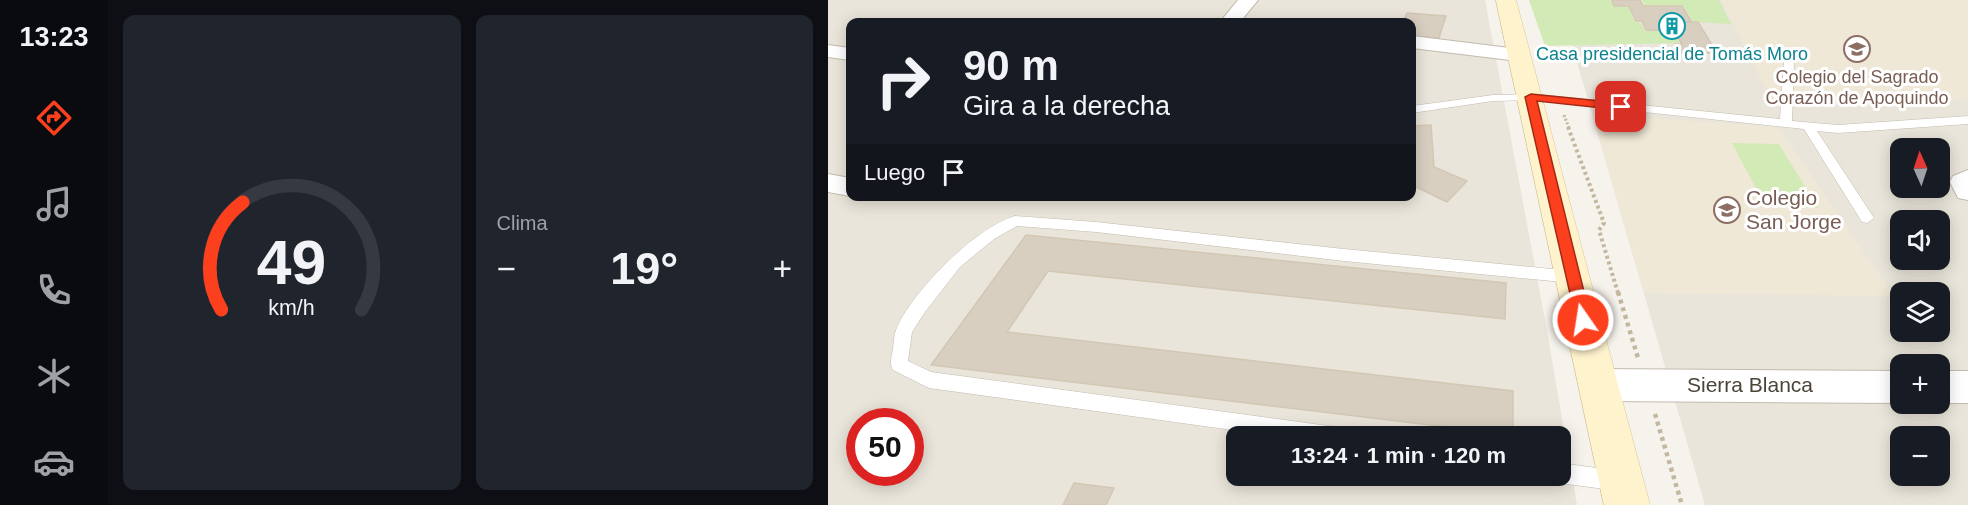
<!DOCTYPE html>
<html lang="es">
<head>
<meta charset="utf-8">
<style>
	body { margin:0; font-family:Arial,sans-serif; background:#20242c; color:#f1f3f6; height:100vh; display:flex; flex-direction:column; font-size:22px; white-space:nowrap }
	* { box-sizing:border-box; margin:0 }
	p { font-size:20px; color:#9ea1a6 }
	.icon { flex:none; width:33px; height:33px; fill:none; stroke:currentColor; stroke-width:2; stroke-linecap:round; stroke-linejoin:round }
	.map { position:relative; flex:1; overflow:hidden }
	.side { display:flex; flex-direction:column; gap:15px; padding:15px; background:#0d0f14; width:720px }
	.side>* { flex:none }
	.guide { position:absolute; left:18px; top:18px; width:570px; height:183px; border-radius:12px; box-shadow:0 3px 15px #0003; background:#171b24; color:#f1f3f6; overflow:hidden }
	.needle { width:39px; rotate:357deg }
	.fabs { position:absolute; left:1062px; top:138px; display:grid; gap:12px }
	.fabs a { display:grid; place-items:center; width:60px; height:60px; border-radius:12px; background:#171b24; box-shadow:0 3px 15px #0003; font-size:30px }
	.speed { position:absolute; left:18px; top:408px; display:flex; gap:12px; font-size:30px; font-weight:700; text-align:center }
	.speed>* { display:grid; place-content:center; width:78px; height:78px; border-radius:50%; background:#171b24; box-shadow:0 3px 15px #0003; line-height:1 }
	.speed .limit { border:9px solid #d22; background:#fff; color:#111 }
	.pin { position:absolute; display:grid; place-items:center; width:51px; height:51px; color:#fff; margin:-26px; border-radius:12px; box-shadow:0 3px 9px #0006 }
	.me { position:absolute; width:66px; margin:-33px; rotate:347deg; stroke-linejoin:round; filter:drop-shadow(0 0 4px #0008) }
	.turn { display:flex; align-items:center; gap:21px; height:126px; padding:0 18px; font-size:27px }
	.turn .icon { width:78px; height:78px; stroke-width:2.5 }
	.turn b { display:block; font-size:42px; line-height:51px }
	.then { display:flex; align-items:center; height:57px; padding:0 18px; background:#0003; gap:12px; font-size:22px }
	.big { font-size:45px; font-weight:700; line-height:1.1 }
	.side .widget { flex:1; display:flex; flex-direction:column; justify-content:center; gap:9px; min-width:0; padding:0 21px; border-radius:12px; background:#20242c }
	.side .dial { align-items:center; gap:0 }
	.dial svg { height:156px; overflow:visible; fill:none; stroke:#363941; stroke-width:7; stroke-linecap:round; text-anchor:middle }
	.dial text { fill:#f1f3f6; stroke:none }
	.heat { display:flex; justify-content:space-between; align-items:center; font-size:33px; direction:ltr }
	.side .tiles { flex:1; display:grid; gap:15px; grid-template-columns:repeat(2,1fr) }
	.trip { position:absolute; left:398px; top:426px; width:345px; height:60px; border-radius:12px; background:#171b24; box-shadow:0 3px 15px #0003; font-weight:700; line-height:60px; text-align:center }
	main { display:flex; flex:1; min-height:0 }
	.tab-bar { display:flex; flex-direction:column; width:108px; justify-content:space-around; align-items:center; background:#090b0e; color:#9ea1a6 }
	.tab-bar .icon { width:42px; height:42px }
	.tab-bar .current { color:#fc3f1d }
	.tab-bar b { font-size:27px; color:#f1f3f6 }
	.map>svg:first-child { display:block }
</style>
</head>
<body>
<main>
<nav class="tab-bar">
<b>13:23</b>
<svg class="icon current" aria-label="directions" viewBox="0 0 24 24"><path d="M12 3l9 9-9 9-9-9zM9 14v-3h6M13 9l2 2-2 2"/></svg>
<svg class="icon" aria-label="music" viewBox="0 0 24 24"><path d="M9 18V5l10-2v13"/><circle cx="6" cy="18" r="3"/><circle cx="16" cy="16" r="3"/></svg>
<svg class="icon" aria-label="phone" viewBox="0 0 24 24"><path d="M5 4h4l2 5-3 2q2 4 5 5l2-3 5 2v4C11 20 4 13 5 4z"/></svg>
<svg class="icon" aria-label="climate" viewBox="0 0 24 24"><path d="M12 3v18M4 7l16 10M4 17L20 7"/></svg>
<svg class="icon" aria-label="car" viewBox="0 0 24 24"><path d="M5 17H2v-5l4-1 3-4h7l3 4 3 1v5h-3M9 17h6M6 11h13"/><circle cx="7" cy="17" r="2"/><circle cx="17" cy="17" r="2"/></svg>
</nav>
<section class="side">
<div class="tiles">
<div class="widget dial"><svg viewBox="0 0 100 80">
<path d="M14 69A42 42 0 1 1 86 69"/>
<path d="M14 69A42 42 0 0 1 25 14" stroke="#fc3f1d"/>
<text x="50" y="56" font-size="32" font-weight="700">49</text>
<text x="50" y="72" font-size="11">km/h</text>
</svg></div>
<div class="widget"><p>Clima</p>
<div class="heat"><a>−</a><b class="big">19°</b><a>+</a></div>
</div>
</div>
</section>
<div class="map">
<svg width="1140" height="505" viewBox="0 0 1140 505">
	<rect width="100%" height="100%" fill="#f6f3ec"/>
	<!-- residential -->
	<g fill="#eae5da" fill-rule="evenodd">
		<path d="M0,0H657L718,325L749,505H0ZM22,22H584V196H22ZM32,422H82V472H32ZM408,436H732V476H408Z"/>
		<path d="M731,0H1140V505H877ZM1072,148H1112V188H1072ZM1072,220H1112V260H1072ZM1072,292H1112V332H1072ZM1072,364H1112V404H1072ZM1072,436H1112V476H1072Z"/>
	</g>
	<!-- education -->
	<g fill="#efe8d6">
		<polygon points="893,0 1140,0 1140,99 1057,107 942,98"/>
		<polygon points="764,114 950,127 1066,296 816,293"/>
	</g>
	<!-- green -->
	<g fill="#d2eab5">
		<polygon points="701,0 783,0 786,6 801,7 807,22 813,23 817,31 845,32 852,43 717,46"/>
		<polygon points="814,0 891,0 903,24 865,22 855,6 817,6"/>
		<polygon points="904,143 951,144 990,208 938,207"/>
	</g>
	<!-- building -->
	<g fill="#d8cfc1" stroke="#d3c7b4" stroke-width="1.5">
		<polygon points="784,0 812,0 815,6 854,6 863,21 857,22 870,22 889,53 851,53 847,44 854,44 846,31 818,30 814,21 808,21 801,6 786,6"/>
		<polygon points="579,13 618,16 611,38 584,36 584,22 575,22"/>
		<polygon points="603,125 606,167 639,181 619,202 584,185 584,126"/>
		<polygon points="198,235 678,283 677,319 220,271 179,332 685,391 685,435 103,365"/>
		<polygon points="246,483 286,488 278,505 235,505"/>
	</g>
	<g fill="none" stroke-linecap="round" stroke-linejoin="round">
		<defs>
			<g id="lane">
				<polygon points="961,57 966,60 964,121 1010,125 1140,116 1140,124 1010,133 989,131 1046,218 1039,223 1034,222 976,129 703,100 665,101 584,113 584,106 665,95 703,94 952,119 956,60"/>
				<path d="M187,216L268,222L516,249L745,271L750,273L753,277L750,281L745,283L516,261L268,232L189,226L166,239L132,267L97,312L84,332L80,361L103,372L508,427L515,430L517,436H448L101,388L65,370C61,363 64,356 65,348C66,342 66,335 68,330C83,292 148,227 187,216Z"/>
				<polygon points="732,463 791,471 798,474 801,481 798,488 791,491 732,483 725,480 723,476 732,476"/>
			</g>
			<g id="street">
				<polygon points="410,0 430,0 412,22 392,22"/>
				<polygon points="584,36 690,49 698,50 701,55 698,60 690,61 584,48"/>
				<polygon points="0,45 22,48 22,60 0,57"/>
				<polygon points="1140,170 1140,200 1130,198 1122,182 1125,176"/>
				<polygon points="0,174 22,178 22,196 0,192"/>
				<polygon points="771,369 1072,371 1072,403 771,401 758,396 753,385 758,374"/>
				<rect x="1112" y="371" width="28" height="32"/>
			</g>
			<polygon id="secondary" points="668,0 688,0 822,505 776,505"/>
		</defs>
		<!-- lane casing -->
		<use href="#lane" stroke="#c2bbae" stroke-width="1"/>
		<!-- street casing -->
		<use href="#street" stroke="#c2bbae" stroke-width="2"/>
		<!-- secondary casing -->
		<use href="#secondary" stroke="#d6c79b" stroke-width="1"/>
		<!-- path-far2 -->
		<polyline stroke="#c4b79f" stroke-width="3" stroke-dasharray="2 2" stroke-linecap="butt" points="736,115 741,128"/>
		<!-- path-far1 -->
		<polyline stroke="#c4b79f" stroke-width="4" stroke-dasharray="3 3" stroke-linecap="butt" points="740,127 776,223 771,230 790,293"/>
		<!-- path -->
		<g stroke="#c4b79f" stroke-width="4.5" stroke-dasharray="4 4" stroke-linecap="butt">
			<polyline points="790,292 810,358"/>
			<polyline points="827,414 854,505"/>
		</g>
		<!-- lane -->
		<use href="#lane" fill="#fff" fill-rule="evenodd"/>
		<!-- street -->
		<use href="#street" fill="#fff" fill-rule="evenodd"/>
		<!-- secondary -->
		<use href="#secondary" fill="#fff3cd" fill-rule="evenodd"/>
	</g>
	<!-- route -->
	<polygon fill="#fc3f1d" stroke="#a42913" stroke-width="1.5" points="703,94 793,103 798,107 793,110 709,101 763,320 761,325 750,325 748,320 697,97"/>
	<!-- icons -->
	<defs>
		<symbol id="building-ring" viewBox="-11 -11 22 22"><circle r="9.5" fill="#fff" stroke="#0f9aa8" stroke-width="1.5"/><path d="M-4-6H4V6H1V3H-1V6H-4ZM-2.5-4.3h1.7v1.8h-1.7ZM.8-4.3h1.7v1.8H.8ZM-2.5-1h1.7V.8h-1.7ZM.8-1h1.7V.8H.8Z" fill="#0f9aa8"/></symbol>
		<symbol id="school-ring" viewBox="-11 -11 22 22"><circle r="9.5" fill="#fff" stroke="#8d6e63" stroke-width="1.5"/><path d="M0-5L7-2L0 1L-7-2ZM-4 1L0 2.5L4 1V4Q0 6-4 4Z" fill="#8d6e63"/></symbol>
	</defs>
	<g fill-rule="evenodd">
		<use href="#building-ring" x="829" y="11" width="30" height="30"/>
		<use href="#school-ring" x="1014" y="34" width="30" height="30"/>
		<use href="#school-ring" x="884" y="195" width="30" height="30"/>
	</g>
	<g text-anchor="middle" stroke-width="6" stroke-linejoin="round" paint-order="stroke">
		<!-- far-culture labels -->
		<g font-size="18" fill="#0d838f" stroke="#fff">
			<text x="844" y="60">Casa presidencial de Tomás Moro</text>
		</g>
		<!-- far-education labels -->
		<g font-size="18" fill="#785e54" stroke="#fff">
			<text x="1029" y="83">Colegio del Sagrado<tspan x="1029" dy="21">Corazón de Apoquindo</tspan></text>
		</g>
		<!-- education labels -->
		<g font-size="21" fill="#785e54" stroke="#fff" text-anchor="start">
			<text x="918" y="205">Colegio<tspan x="918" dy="24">San Jorge</tspan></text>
		</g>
		<!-- street labels -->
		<g font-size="21" fill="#4b4439" stroke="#fff">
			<text x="922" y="392">Sierra Blanca</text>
		</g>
	</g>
</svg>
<div class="fabs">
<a><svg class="needle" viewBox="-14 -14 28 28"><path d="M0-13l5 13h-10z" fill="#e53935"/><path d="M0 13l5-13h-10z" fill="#9ea1a6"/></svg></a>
<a><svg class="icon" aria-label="sound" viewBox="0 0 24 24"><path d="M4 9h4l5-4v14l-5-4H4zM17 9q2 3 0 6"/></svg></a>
<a><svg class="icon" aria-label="layers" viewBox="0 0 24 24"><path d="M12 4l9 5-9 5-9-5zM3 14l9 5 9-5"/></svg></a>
<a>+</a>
<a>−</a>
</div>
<div class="speed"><div class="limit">50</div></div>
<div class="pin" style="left:793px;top:107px;background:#d93025"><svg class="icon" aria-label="arrive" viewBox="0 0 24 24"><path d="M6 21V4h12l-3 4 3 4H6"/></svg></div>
<svg class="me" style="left:755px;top:320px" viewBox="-20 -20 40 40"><circle r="17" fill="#fc3f1d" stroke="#fff" stroke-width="3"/><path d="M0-11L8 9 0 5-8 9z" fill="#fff"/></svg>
<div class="trip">13:24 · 1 min · 120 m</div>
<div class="guide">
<div class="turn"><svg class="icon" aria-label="right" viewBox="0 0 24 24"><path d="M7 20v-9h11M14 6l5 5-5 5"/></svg><div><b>90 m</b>Gira a la derecha</div></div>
<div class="then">Luego<svg class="icon" aria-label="arrive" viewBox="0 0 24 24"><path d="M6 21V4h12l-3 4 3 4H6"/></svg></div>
</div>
</div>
</main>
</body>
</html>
